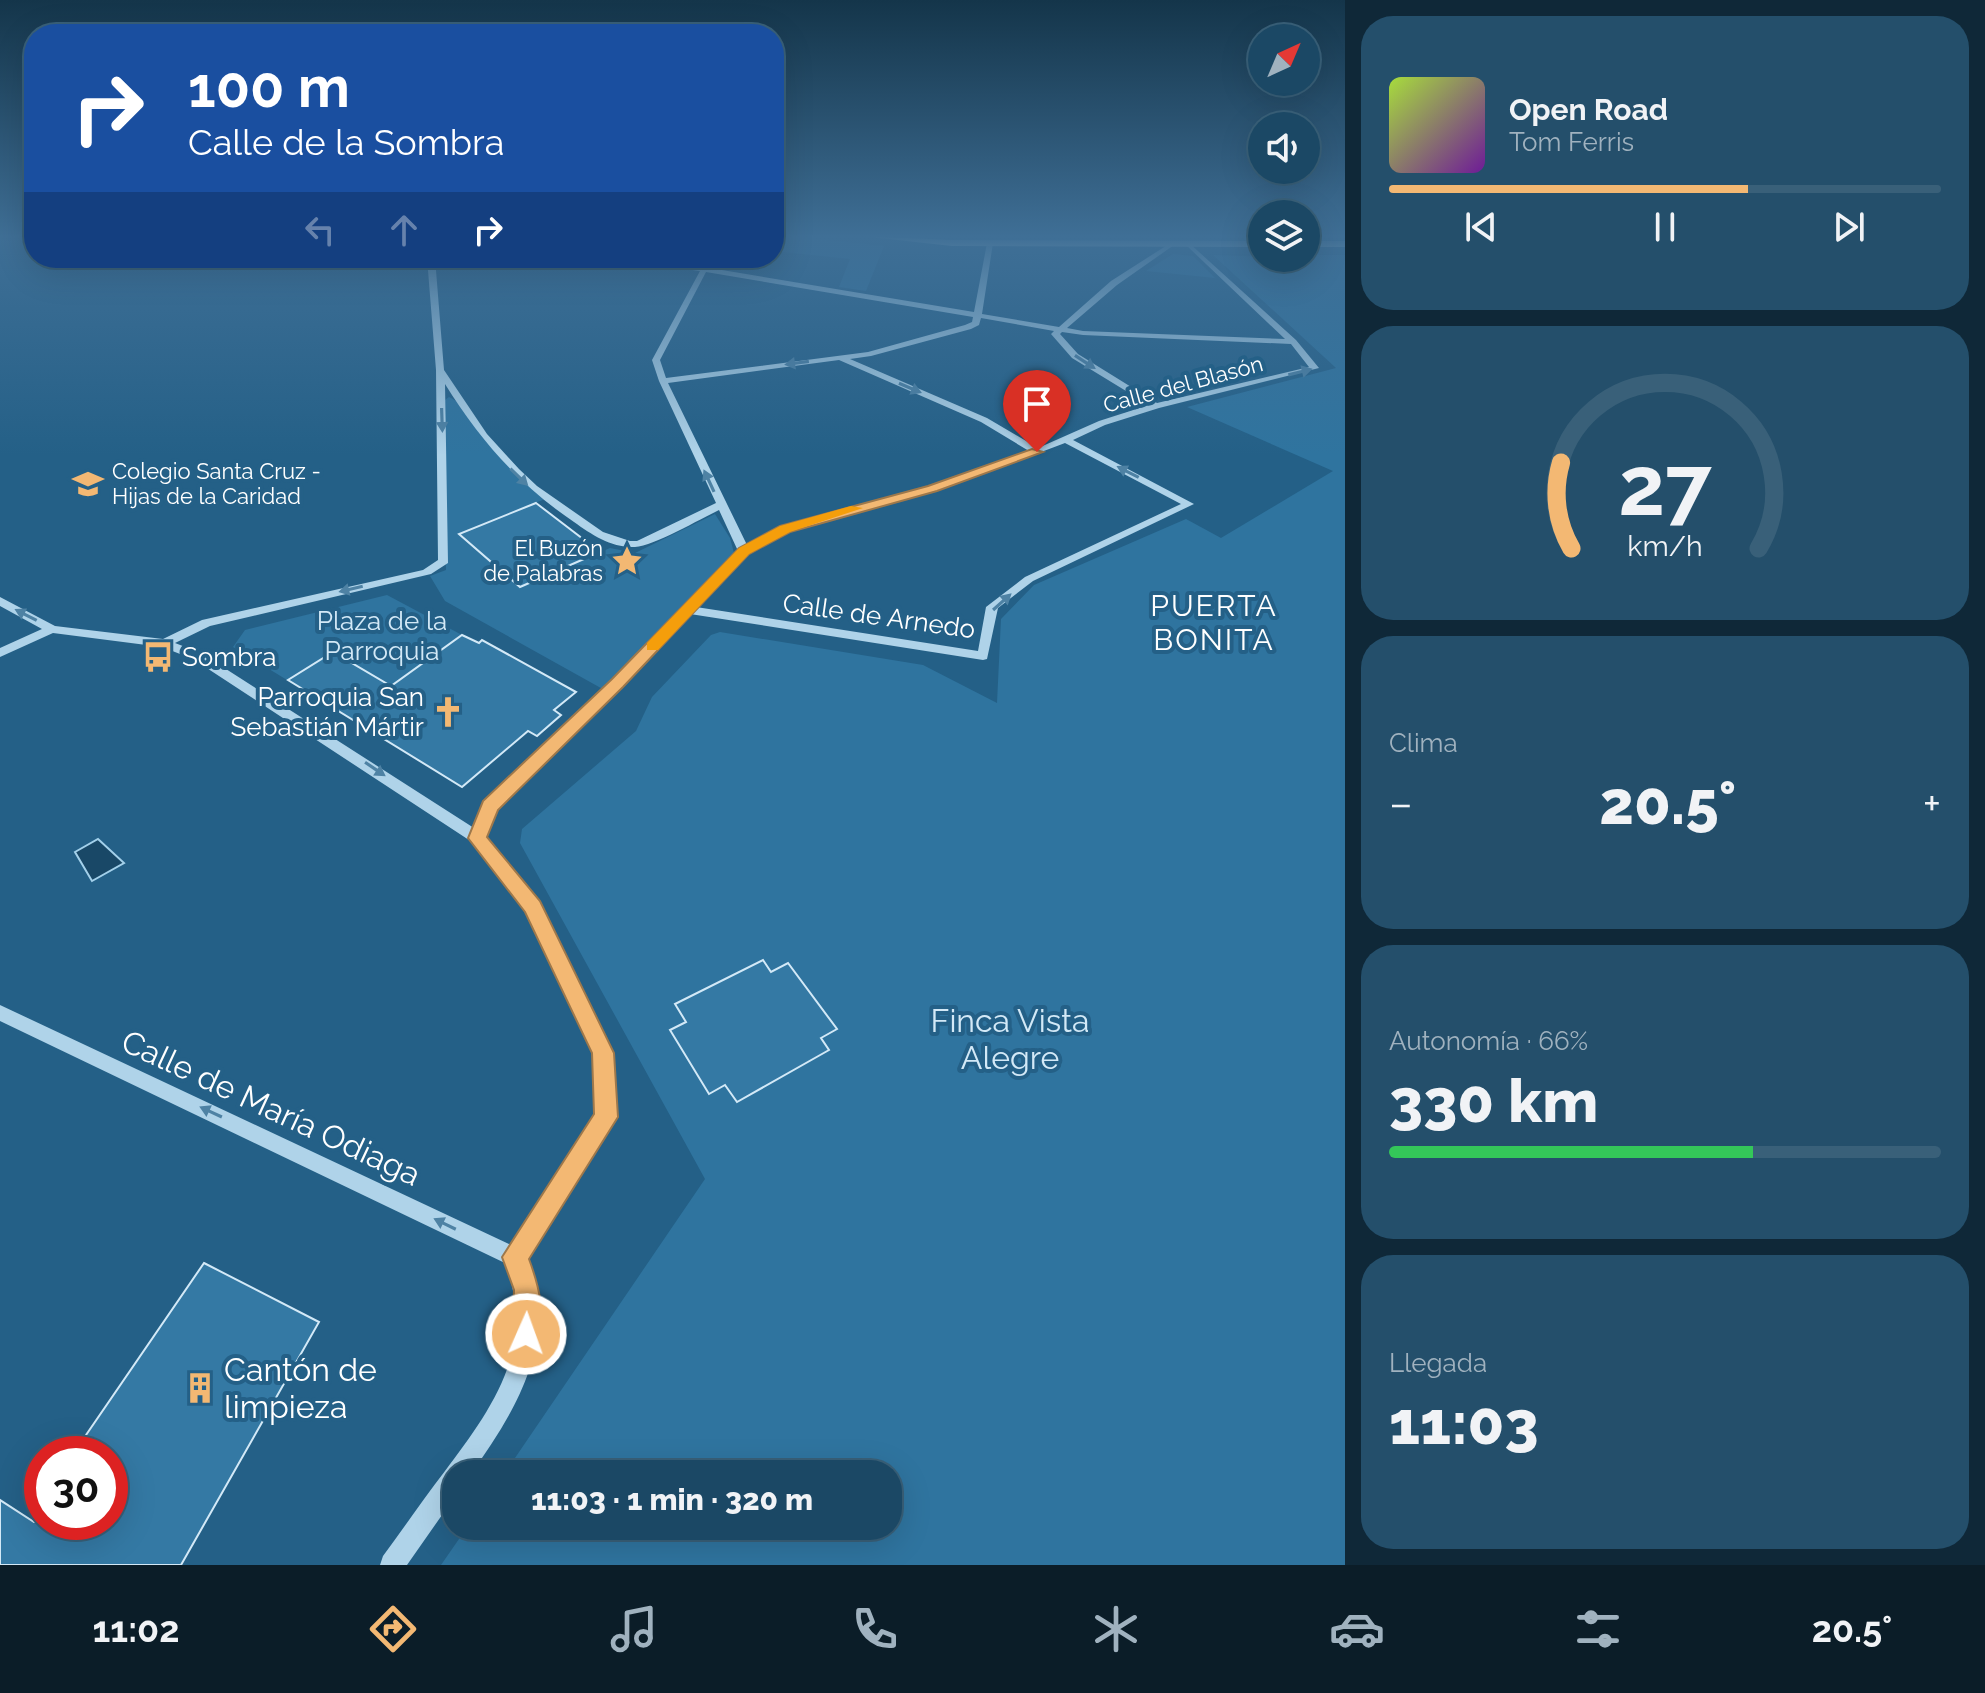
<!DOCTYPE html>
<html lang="es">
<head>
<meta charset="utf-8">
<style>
	body { margin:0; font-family:Raleway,sans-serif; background:#244f6b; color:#f1f3f6; height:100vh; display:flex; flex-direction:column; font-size:30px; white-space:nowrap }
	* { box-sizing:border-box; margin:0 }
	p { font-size:26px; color:#a0b2bf }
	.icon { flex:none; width:44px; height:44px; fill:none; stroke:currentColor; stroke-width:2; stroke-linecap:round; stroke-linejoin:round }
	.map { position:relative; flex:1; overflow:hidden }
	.details { display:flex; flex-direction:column; gap:16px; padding:16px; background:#0f2838; width:640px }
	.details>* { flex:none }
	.guide { position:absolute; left:24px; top:24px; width:760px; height:244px; border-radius:32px; box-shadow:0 8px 32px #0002,0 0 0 2px #396079; background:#1a4fa0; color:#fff; overflow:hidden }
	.needle { width:52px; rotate:44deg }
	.fabs { position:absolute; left:1248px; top:24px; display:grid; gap:16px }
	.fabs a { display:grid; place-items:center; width:72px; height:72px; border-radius:50%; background:#1b4865; box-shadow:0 8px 32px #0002,0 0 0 2px #396079; font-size:40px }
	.speed { position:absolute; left:24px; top:1436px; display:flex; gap:16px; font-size:40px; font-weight:700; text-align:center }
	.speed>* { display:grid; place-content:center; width:104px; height:104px; border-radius:50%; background:#1b4865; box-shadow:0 8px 32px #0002,0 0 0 2px #396079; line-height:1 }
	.speed .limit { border:12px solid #d22; background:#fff; color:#111 }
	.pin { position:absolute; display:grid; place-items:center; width:68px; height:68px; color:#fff; margin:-82px -34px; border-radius:50% 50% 50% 0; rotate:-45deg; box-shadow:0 0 8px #0007 }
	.pin .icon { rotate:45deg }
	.me { position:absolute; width:88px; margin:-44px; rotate:2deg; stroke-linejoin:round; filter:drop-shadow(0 0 6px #0008) }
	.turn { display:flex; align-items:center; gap:28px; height:168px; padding:0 32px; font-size:36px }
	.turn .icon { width:104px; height:104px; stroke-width:2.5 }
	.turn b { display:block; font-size:56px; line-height:68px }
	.lanes { display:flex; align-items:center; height:76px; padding:0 32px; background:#0003; justify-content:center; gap:40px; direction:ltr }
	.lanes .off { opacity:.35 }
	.big { font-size:60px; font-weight:800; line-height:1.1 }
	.details .widget { flex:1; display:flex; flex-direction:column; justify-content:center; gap:12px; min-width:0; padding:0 28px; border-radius:32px; background:#244f6b }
	.details .dial { align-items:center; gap:0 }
	.dial svg { height:208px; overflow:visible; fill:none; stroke:#396079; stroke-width:7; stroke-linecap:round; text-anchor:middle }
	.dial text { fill:#f1f3f6; stroke:none }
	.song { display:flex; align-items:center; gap:24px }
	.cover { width:96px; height:96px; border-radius:12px; background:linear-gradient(135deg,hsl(80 70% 55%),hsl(280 70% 35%)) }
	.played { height:8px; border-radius:4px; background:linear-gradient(90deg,#f3b873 65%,#396079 65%) }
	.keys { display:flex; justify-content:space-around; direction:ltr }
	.heat { display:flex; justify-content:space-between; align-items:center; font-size:44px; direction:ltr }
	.charge { height:12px; border-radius:6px; background:linear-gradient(90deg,#34c759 66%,#396079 0) }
	.trip { position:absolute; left:442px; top:1460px; width:460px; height:80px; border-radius:32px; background:#1b4865; box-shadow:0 8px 32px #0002,0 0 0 2px #396079; font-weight:800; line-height:80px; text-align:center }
	.dock { display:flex; height:128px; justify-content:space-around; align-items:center; background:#0b1d28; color:#a0b2bf }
	.dock .icon { width:56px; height:56px }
	.dock .active { color:#f3b873 }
	.dock b { font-size:36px; color:#f1f3f6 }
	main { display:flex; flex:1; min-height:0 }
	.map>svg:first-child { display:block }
</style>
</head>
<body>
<main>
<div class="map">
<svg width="1345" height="1565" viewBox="0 0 1345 1565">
	<rect width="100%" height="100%" fill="#246087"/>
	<!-- green -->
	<g fill="#2f749f">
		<polygon points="774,236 788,236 884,246 866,291 839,287 850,259 774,251"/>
		<polygon points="1173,254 1193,256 1215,278 1146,271"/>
		<polygon points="1213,255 1306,258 1306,255 1345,255 1345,1565 441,1565 468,1526 888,1526 888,1474 504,1474 705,1179 520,843 522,829 636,731 652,697 711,635 720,632 923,665 997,703 1001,619 1034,585 1186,519 1221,538 1333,471 1187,407 1336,368"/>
		<path d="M449,397C468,405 487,443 502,460C515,474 531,487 545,499L460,534L520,587L610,548L635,553L715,514L730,538L734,553L689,610L608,692L445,601L430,576L446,570L441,403Z"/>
		<polygon points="387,595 462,635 391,686 333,652 287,680 233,647 245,630"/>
	</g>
	<!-- water -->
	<polygon fill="#194867" stroke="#a3d0ea" stroke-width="2" points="98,839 124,863 92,881 75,852"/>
	<!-- building -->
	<g fill="#3479a4" stroke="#d3e9f7" stroke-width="2">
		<polygon points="536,503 600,552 520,587 459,534"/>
		<polygon points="462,635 479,643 482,640 576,692 554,710 561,715 537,736 528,731 462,787 288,680 333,652 391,686"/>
		<polygon points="763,960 771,972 788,963 837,1029 821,1038 829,1050 737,1102 725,1085 709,1094 670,1030 686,1022 675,1004"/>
		<polygon points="204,1263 319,1322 181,1565 0,1565 0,1500 34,1522 110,1522 110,1454 73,1454"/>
	</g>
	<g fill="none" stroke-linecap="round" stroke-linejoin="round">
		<!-- minor -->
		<path fill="#afd3e9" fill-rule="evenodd" d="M990,241L993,243L982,314L1059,327L1111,281L1172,242L1174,245L1117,285L1067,328L1083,331L1285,339L1186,245L1188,242L1296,340L1319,368L1159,408L1105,425L1073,440L1194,504L1033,581L998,608L987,659L983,660L690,614L613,695L496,809L485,837L538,902L609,1047L612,1053L615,1117L526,1259C531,1279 538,1299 538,1320C537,1378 503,1428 471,1474H456V1495L407,1565H380L383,1556C404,1528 423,1499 445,1471C472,1435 503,1394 513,1349C520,1320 514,1292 507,1264L0,1021V1005L511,1245L597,1115L594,1053L526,911L472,842L193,659L162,647L53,633L0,657V648L42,629L0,606V597L55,626L163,639L202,620L423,570L438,560L436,370L427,258H435L444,370L487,434L519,469L537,486L603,532L630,541H637L716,503L659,381L652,360L700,271L598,258H622L704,267L974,312L987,243ZM706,272L973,317L972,322L965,325L868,352L666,378L660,360ZM981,318L1054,331L1051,334L1072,358L1149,405L1099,421L1038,448L987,418L850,359L871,356L971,329L979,325ZM1062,332L1083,335L1291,344L1309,367L1157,403L1078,354L1060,334ZM839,360L981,422L1029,451L929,487L781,527L747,545L668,383ZM445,384C480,440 519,485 574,522C592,535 612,548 635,547C654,546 700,519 719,510L738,551L603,689L485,802L474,828L201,653L175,643L210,626L431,574L448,563ZM1065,443L1181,504L1025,577L986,607L978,651L696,607L748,553L789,531L937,491Z"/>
		<!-- major -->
		<g fill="#f2f9fe" fill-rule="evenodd">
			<polygon points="861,236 952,240 1262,241 1262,247 952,246"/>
			<rect x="1306" y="241" width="39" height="6"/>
		</g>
	</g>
	<!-- one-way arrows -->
	<defs><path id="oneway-solid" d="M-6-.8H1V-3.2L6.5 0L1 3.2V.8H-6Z" transform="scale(2)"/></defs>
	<g fill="#4e82a4">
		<use href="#oneway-solid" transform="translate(1085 362) rotate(33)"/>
		<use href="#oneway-solid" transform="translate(797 363) rotate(172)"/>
		<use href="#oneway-solid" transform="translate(1300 372) rotate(-14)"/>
		<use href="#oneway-solid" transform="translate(910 388) rotate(23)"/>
		<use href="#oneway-solid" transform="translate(442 420) rotate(88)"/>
		<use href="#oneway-solid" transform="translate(1128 472) rotate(-153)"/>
		<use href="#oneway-solid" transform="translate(519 477) rotate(44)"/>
		<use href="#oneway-solid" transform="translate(709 481) rotate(-115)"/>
		<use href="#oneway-solid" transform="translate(351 589) rotate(167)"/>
		<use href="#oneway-solid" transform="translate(1002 602) rotate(-42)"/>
		<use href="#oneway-solid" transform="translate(26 615) rotate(-153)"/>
		<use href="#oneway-solid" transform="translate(375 769) rotate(34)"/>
		<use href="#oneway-solid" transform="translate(211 1112) rotate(-155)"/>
		<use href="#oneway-solid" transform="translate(445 1224) rotate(-154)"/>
	</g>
	<!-- sky -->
	<linearGradient id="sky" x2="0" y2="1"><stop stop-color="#14354a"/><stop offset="0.52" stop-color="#3f6f96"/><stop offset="1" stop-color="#3f6f96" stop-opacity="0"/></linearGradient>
	<rect width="1345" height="455" fill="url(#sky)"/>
	<!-- route -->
	<path fill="#f3b873" stroke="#9e784b" stroke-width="2" d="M1032,449L1043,452L937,491L790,532L749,554L623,687L498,810L487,837L540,901L614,1053L618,1117L529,1259C539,1286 547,1316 536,1344L526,1348L516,1344L512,1334L514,1290L502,1257L594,1114L592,1053L525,912L468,838L483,801L612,679L739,548L780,526L928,486Z"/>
	<!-- slow -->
	<polygon fill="#f59e0b" points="851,506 863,508 790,532 749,554 658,650 647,650 647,643 739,548 780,526"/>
	<!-- icons -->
	<defs>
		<symbol id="school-bare" viewBox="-9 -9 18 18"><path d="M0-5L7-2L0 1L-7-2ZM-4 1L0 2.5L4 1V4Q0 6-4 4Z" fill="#f3b873" stroke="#246087" stroke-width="2.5" paint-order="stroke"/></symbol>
		<symbol id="sight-bare" viewBox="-9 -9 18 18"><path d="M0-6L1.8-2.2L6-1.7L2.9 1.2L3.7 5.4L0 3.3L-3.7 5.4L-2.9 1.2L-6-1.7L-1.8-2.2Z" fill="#f3b873" stroke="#246087" stroke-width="2.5" paint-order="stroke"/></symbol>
		<symbol id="bus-bare" viewBox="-9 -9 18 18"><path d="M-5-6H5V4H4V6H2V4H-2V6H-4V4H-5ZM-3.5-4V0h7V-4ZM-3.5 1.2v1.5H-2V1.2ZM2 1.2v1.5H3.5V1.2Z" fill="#f3b873" stroke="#246087" stroke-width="2.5" paint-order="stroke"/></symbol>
		<symbol id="church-bare" viewBox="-9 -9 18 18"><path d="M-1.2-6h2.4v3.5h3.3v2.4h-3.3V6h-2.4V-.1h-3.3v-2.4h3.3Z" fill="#f3b873" stroke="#246087" stroke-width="2.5" paint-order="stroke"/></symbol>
		<symbol id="building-bare" viewBox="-9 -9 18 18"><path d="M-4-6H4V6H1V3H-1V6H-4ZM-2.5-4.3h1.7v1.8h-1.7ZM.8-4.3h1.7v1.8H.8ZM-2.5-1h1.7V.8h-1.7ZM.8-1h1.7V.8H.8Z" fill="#f3b873" stroke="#246087" stroke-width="2.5" paint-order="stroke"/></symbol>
	</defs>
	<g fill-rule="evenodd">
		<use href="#school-bare" x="66" y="462" width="44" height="44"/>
		<use href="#sight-bare" x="605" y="539" width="44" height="44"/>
		<use href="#bus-bare" x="136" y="635" width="44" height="44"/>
		<use href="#church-bare" x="426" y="690" width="44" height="44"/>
		<use href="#building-bare" x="178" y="1366" width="44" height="44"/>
	</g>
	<g text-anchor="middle" stroke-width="8" stroke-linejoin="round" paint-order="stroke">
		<!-- far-street labels -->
		<g font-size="22" fill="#fff" stroke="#246087">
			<text transform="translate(1183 384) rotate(-15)" y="8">Calle del Blasón</text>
		</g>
		<!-- far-poi labels -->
		<g font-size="22" fill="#fff" stroke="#246087" text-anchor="start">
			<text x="112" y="479">Colegio Santa Cruz -<tspan x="112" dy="25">Hijas de la Caridad</tspan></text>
			<text x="603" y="556" text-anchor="end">El Buzón<tspan x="603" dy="25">de Palabras</tspan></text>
		</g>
		<!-- street labels -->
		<g font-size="26" fill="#fff" stroke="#246087">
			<text transform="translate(879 616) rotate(8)" y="9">Calle de Arnedo</text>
		</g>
		<!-- park labels -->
		<g font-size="26" fill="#d3e9f7" stroke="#246087">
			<text x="382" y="630">Plaza de la<tspan x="382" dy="30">Parroquia</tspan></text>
		</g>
		<!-- poi labels -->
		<g font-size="26" fill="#fff" stroke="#246087" text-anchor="start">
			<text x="182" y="666">Sombra</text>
			<text x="424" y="706" text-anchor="end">Parroquia San<tspan x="424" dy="30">Sebastián Mártir</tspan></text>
		</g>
		<!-- quarter labels -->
		<g font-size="30" letter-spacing="2" fill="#fff" stroke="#246087">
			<text x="1214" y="616">PUERTA<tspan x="1214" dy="34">BONITA</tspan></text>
		</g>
		<!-- near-park labels -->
		<g font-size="32" fill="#d3e9f7" stroke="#246087">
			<text x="1010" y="1032">Finca Vista<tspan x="1010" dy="37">Alegre</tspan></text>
		</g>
		<!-- near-street labels -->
		<g font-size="32" fill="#fff" stroke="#246087">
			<text transform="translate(271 1108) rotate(25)" y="11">Calle de María Odiaga</text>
		</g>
		<!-- near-poi labels -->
		<g font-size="32" fill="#fff" stroke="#246087" text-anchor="start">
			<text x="224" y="1381">Cantón de<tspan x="224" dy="37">limpieza</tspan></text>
		</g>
	</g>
</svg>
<div class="fabs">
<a><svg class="needle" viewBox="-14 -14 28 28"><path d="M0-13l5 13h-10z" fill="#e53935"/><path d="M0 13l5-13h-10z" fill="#a0b2bf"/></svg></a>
<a><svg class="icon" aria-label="sound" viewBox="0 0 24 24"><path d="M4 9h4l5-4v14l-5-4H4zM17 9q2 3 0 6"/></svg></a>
<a><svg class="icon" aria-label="layers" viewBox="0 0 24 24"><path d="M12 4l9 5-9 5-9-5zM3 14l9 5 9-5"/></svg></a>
</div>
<div class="speed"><div class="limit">30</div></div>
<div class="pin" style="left:1037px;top:452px;background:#d93025"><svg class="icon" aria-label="arrive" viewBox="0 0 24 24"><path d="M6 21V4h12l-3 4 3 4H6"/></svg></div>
<svg class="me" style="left:526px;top:1334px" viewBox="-20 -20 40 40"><circle r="17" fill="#f3b873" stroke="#fff" stroke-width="3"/><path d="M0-11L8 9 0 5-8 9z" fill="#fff"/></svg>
<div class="trip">11:03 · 1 min · 320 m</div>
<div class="guide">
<div class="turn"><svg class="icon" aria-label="right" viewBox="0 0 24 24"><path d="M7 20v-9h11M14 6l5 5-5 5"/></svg><div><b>100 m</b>Calle de la Sombra</div></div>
<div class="lanes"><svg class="icon off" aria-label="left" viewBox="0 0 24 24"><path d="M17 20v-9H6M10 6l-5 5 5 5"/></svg><svg class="icon off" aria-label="ahead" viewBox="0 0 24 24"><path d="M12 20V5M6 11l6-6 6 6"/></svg><svg class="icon" aria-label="right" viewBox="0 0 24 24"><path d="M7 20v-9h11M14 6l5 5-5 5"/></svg></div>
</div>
</div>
<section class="details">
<div class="widget">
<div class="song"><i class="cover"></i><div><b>Open Road</b><p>Tom Ferris</p></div></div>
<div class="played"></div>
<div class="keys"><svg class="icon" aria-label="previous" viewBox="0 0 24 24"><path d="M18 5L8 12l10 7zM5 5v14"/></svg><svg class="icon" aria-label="pause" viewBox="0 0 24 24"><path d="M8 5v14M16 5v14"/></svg><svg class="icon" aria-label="next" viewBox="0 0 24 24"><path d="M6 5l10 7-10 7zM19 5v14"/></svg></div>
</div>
<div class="widget dial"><svg viewBox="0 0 100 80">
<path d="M14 69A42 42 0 1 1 86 69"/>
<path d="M14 69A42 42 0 0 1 10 36" stroke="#f3b873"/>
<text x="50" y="56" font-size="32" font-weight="700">27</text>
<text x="50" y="72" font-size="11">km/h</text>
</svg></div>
<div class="widget"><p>Clima</p>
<div class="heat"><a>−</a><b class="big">20.5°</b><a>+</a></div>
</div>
<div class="widget"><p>Autonomía · 66%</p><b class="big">330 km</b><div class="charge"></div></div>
<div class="widget"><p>Llegada</p><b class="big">11:03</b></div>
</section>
</main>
<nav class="dock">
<b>11:02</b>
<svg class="icon active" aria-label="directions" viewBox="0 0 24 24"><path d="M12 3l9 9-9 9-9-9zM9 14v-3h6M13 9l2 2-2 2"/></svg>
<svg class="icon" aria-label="music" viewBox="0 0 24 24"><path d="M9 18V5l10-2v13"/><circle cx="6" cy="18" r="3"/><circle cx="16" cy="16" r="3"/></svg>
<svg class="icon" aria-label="phone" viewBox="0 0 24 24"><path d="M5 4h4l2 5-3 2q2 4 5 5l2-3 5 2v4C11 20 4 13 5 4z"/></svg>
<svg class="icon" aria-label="climate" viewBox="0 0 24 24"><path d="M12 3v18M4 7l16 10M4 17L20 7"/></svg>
<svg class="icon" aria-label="car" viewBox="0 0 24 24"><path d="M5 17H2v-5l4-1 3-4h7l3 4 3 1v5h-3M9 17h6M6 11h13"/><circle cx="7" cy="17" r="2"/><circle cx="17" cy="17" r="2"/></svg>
<svg class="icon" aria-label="filters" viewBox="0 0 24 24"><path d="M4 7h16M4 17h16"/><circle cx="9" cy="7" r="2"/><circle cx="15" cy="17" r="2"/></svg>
<b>20.5°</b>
</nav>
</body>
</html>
